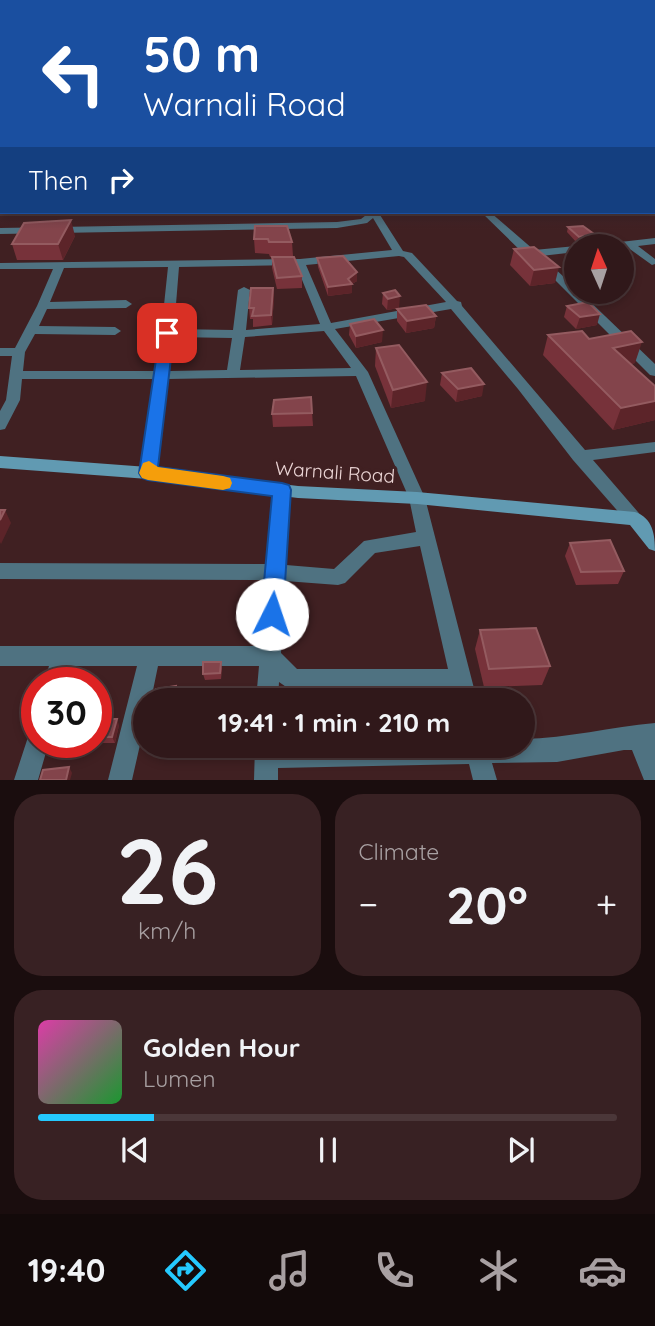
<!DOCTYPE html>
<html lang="en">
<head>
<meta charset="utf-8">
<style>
	body { margin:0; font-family:Quicksand,sans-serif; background:#382123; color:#f1f3f6; height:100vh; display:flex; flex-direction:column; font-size:26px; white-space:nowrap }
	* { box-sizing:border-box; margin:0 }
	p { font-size:23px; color:#a8a0a2 }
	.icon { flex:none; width:38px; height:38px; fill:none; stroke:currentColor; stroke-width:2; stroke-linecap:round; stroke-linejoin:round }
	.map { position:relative; height:780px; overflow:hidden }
	.details { display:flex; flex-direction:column; gap:14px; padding:14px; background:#1a0d0e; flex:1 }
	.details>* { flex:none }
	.hud { position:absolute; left:0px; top:0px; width:656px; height:214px; box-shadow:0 4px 10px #0003,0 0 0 2px #4b3739; background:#1a4fa0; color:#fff; overflow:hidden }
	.needle { width:46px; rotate:357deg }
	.controls { position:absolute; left:564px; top:234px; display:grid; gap:14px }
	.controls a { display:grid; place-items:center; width:70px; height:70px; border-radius:50%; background:#30181a; box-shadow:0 4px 10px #0003,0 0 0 2px #4b3739; font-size:35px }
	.speed { position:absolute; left:21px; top:667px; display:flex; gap:14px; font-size:35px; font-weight:700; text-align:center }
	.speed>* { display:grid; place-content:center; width:91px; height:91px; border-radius:50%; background:#30181a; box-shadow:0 4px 10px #0003,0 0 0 2px #4b3739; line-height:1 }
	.speed .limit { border:10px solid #d22; background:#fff; color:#111 }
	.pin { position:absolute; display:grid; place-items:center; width:60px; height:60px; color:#fff; margin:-30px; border-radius:14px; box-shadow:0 4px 10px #0006 }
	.me { position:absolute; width:77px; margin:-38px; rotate:4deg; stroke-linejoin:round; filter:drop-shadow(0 0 5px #0008) }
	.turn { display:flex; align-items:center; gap:24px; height:147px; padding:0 28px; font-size:32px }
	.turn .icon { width:91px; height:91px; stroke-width:2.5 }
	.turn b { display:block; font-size:49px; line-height:60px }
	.then { display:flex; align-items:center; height:66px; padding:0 28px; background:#0003; gap:14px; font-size:26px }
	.big { font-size:52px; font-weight:800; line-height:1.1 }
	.details .tile { flex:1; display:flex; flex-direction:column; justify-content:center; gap:10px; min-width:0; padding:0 24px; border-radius:28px; background:#382123 }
	.details .dial { align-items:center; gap:0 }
	.dial b { font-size:91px; line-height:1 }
	.song { display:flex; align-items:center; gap:21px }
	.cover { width:84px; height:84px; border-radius:10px; background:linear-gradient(135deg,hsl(320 70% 55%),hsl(130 70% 35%)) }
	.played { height:7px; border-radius:4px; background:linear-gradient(90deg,#25c9fe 20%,#4b3739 20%) }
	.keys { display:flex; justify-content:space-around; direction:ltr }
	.heat { display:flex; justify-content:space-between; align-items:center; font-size:38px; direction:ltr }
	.details .tiles { flex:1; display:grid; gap:14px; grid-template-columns:1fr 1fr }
	.tile:last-child { grid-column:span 2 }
	.trip { position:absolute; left:133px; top:688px; width:402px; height:70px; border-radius:35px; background:#30181a; box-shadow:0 4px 10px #0003,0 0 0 2px #4b3739; font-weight:800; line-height:70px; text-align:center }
	.menu { display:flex; height:112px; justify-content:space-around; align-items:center; background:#130a0a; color:#a8a0a2 }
	.menu .icon { width:49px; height:49px }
	.menu .on { color:#25c9fe }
	.menu b { font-size:32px; color:#f1f3f6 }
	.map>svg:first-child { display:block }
</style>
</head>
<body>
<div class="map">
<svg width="655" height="780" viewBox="0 0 655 780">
	<rect width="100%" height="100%" fill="#402022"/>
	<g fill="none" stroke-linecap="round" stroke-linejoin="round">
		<!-- minor -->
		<g fill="#4f7281" fill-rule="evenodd">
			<rect x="654" y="127" width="1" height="4"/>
			<rect x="0" y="130" width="2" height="4"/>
			<rect x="0" y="186" width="2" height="6"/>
			<rect x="654" y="189" width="1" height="6"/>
			<path d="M370,212H390L389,214L380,215L403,251L412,253L457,301L461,302L462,306L585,450L655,442V452L593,460L644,519L641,524L635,526L629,524L573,460L518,389L451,309L335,329L368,372L425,498L477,700H455L453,691H292L279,682L278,700H256L259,666H158L151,700H145V723L132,780H108L137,666H71L66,682H44L49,666H0V646H260L266,580L0,579V563L267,564L274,490L276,486L282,484L288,486L290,490L286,565L334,569L364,541L416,532L409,498L356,376L168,379L156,473L154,477H142L140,473L155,379H22L20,400L5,429L0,430V411L6,400L12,356H0V348H15L37,306L53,269H0V263L300,259L392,250L373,218L367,223L337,228L0,234V228L337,222L361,219ZM399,256L404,257L446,302L331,323L306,265ZM296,265L320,324L246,330L250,290L244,287L238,290L233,330L174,329L179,267ZM168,267L157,371H23L25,352L35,334L115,335L121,331L115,327L39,326L47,309L126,308L132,304L126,300L50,302L64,268ZM324,331L351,368L240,370L245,337ZM173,337L232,338L227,370L170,371ZM420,546L448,669H297L281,653L285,581L338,585L345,583L375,553Z"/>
			<polygon points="481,212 490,212 534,250 576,246 579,247 576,247 576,252 541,256 576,288 576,292 580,292 655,364 655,376 650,375 551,276 526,256"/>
			<polygon points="655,238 655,244 638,246 655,259 655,264 652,265 627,247 598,247 603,244"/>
			<path d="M655,723V780H644L632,750H624L557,762L492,763L497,780H473L469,764L278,768V780H254L255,746H523V739C568,738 611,727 655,723Z"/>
			<polygon points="37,730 37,742 49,742 38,780 14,780 29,734"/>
		</g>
		<!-- tertiary -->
		<rect fill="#4f7281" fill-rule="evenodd" x="654" y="150" width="1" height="5"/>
		<!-- secondary -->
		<path fill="#619ab2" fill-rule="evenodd" d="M0,456L148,467L298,486L417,492L635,512C653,518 655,535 655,551L649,549L630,525L417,504L298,498L148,479L0,468Z"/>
	</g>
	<!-- wall -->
	<g fill="#77323a">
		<polygon points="255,226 292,242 293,256 270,257 269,254 255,253 254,239"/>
		<polygon points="568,227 592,239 577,243 567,232"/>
		<polygon points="75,236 63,260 17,260 12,244"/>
		<polygon points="514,249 555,283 530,286 510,265"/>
		<polygon points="272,257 302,276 302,288 277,289 272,268"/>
		<polygon points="317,258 357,281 352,284 352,293 328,296 318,267"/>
		<polygon points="273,288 274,298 272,325 253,327 253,319 250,319 249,308"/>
		<polygon points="383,293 399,308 387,310 382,304"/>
		<polygon points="567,306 597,325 576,329 564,317"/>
		<polygon points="397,309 436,316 434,328 406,333 397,321"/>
		<polygon points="350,324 382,342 356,348 349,335"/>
		<polygon points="548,335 589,339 635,363 631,364 655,401 655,420 613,430 543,355"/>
		<polygon points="376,348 425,401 391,408 375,366"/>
		<polygon points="442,373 482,396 456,402 440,385"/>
		<polygon points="311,397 313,426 273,427 272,414"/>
		<polygon points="570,543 624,571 618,584 576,585 565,556"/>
		<polygon points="480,630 550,666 542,685 484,687 475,649"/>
		<polygon points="221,662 222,669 221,679 205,680 203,674"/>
		<polygon points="96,719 119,725 115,743 86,743 85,742 96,742"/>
	</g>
	<!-- shaded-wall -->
	<g fill="#5c2429">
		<polygon points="71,220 75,236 63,260 58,244"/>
		<polygon points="594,234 592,239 577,243 579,237"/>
		<polygon points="559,267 555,283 530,286 534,270"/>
		<polygon points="357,272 357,281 352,284 352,293 328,296 328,287 348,279"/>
		<polygon points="273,288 274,298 272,325 271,315"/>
		<polygon points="400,296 399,308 387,310 388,299"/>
		<polygon points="600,314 597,325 576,329 580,317"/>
		<polygon points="436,316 434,328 406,333 407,321"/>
		<polygon points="383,330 382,342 356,348 356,336"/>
		<polygon points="642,342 635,363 606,369 613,348"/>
		<polygon points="427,382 425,401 391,408 393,390"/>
		<polygon points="484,384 482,396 456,402 458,389"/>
		<polygon points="655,401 655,420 613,430 621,408"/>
		<polygon points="5,510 11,523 1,544 0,542 0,520"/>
		<polygon points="117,719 119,725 115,743 112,737"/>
		<polygon points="69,767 72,773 70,780 66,780"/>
	</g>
	<!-- building -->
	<g fill="#83444b" stroke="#945b60" stroke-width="2">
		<polygon points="71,220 58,244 12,244 24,223"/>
		<polygon points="255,226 287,226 292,242 269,242 268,239 254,239"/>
		<polygon points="583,226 594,234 579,237 568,227"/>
		<polygon points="534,247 559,267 534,270 514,249"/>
		<polygon points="343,256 357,272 348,279 352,284 328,287 317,258"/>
		<polygon points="272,257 294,257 302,276 277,278"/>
		<polygon points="251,288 273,288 271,315 252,316 254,308 249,308"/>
		<polygon points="395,290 400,296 388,299 383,293"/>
		<polygon points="588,302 600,314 580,317 567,306"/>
		<polygon points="426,305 436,316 407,321 397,309"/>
		<polygon points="374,319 383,330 356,336 350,324"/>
		<polygon points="582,331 589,339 631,331 642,342 613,348 655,386 655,401 621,408 548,335"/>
		<polygon points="399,345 427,382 393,390 376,348"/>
		<polygon points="471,368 484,384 458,389 442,373"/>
		<polygon points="311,397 312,413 272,414 274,400"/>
		<polygon points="0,510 5,510 0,520"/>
		<polygon points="610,540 624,571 581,572 570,543"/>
		<polygon points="536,628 550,666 489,669 480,630"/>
		<polygon points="203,662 221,662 220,673 203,674"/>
		<polygon points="176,686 175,700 155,700 156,689"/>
		<polygon points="96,719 117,719 112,737 96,737"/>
		<polygon points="69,767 66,780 40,780 43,770"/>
	</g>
	<!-- sky -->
	<linearGradient id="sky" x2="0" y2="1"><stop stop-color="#231213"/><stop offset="0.53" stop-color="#53424f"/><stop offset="1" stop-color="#53424f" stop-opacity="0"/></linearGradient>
	<rect width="655" height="230" fill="url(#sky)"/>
	<!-- route -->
	<polygon fill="#1a73e8" stroke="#114b97" stroke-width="2" points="167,329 174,333 158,467 282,483 289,485 291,490 283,614 280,621 272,624 264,621 261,614 272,496 148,480 142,478 139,473 160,333"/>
	<!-- slow -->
	<polygon fill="#f59e0b" points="149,461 158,467 223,476 230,478 232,483 230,488 223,490 148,480 142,478 139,473 143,463"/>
	<g text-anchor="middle" stroke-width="7" stroke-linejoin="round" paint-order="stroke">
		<!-- street labels -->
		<g font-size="19" fill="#ecd6d6" stroke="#402022">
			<text transform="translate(335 472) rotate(4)" y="7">Warnali Road</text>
		</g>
	</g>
</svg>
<div class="controls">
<a><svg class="needle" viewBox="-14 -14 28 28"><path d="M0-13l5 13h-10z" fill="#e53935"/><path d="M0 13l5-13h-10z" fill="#a8a0a2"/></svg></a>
</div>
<div class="speed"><div class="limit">30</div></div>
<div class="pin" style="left:167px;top:333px;background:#d93025"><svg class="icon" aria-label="arrive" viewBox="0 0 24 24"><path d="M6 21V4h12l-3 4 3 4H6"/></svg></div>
<svg class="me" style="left:272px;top:614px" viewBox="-20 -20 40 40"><circle r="19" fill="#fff"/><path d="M0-13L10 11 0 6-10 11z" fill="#1a73e8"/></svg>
<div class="trip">19:41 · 1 min · 210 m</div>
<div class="hud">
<div class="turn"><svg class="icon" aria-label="left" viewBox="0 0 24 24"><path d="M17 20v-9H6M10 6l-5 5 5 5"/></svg><div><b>50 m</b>Warnali Road</div></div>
<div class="then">Then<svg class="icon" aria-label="right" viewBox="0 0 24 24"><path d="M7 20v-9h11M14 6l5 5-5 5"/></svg></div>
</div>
</div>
<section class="details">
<div class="tiles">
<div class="tile dial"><b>26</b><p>km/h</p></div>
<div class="tile"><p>Climate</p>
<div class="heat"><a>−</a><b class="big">20°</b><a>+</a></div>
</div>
<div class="tile">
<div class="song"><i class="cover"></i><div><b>Golden Hour</b><p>Lumen</p></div></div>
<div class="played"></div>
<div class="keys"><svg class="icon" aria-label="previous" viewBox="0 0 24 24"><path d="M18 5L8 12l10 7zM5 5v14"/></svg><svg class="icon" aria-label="pause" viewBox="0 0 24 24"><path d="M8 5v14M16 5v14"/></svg><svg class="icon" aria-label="next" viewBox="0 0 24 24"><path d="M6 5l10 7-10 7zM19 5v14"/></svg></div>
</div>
</div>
</section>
<nav class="menu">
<b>19:40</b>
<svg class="icon on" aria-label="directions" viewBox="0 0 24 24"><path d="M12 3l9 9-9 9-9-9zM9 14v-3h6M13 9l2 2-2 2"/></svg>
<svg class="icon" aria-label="music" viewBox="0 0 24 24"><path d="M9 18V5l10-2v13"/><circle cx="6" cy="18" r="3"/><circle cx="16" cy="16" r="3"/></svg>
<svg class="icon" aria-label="phone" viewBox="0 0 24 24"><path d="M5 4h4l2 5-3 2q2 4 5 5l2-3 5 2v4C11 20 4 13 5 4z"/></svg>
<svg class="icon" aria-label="climate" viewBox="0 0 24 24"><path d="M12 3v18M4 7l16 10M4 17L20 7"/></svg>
<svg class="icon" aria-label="car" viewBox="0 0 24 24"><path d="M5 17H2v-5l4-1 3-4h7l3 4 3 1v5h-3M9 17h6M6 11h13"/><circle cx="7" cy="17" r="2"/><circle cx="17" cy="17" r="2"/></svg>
</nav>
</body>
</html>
